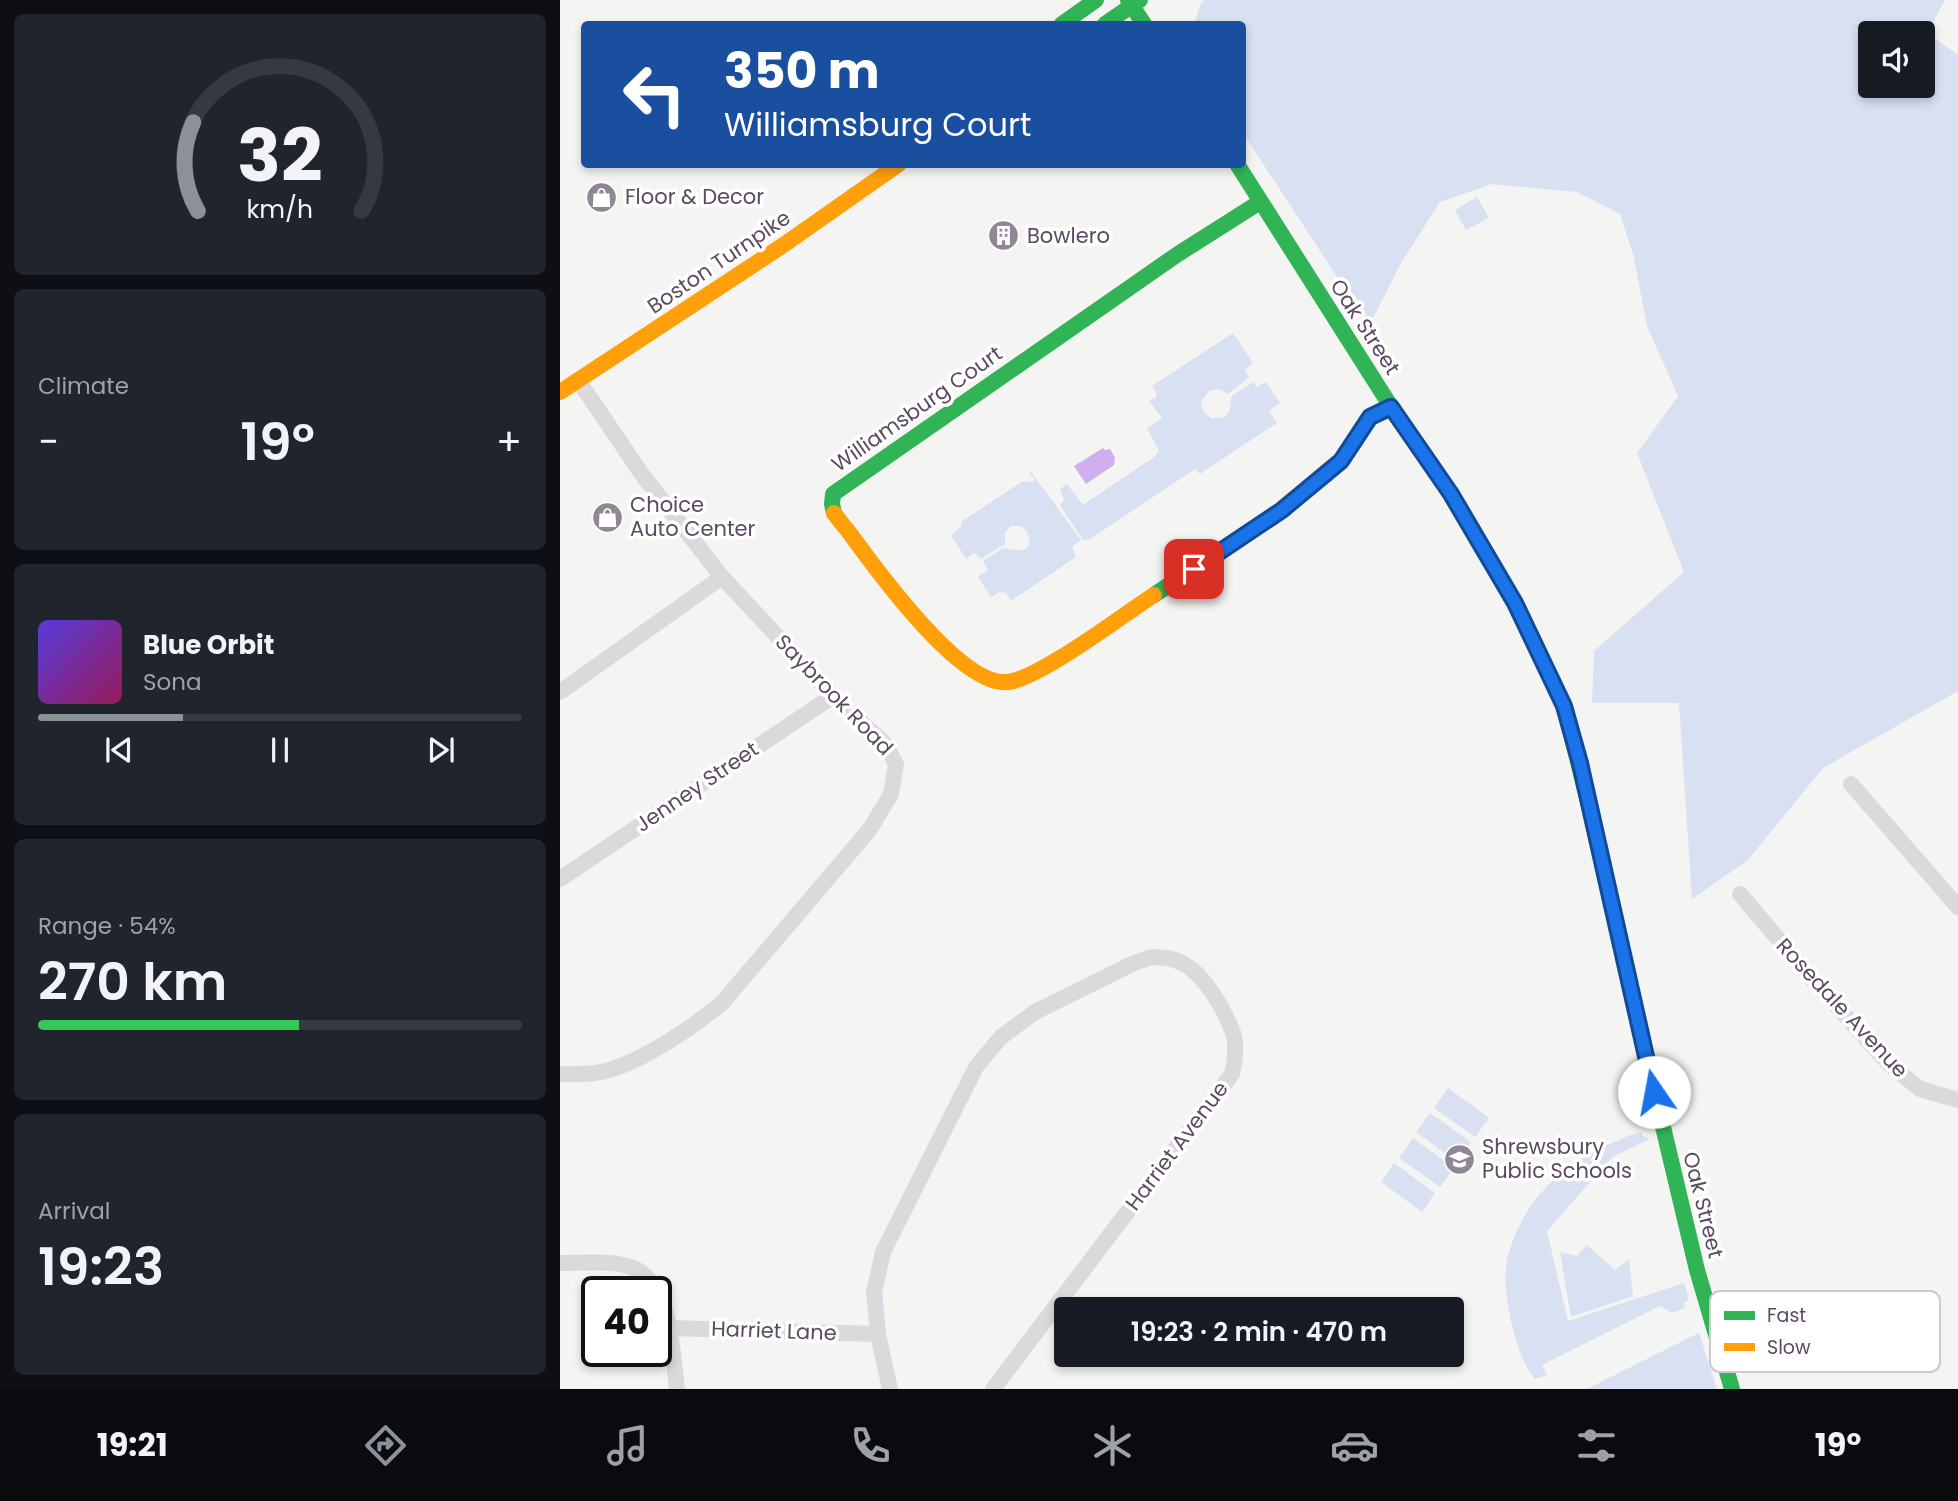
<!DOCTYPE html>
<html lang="en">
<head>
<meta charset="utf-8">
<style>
	body { margin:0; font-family:Poppins,sans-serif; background:#20242c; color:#f1f3f6; height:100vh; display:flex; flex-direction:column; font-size:26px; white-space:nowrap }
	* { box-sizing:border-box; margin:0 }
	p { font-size:23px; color:#9ea1a6 }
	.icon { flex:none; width:38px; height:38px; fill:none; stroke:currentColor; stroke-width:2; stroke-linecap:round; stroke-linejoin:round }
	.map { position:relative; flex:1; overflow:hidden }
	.panel { display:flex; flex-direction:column; gap:14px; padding:14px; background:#0d0f14; width:560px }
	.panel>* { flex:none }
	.top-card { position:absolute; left:21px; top:21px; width:665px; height:147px; border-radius:7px; box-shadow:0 4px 10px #0003; background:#1a4fa0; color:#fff; overflow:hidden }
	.controls { position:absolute; left:1298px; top:21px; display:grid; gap:14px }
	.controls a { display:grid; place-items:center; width:77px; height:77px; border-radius:7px; background:#171b24; box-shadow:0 4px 10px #0003; font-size:35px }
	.speed { position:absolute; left:21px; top:1276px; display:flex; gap:14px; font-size:35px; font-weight:700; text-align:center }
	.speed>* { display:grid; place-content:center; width:91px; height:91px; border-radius:50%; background:#171b24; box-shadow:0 4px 10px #0003; line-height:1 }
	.speed .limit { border:4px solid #111; border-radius:10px; background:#fff; color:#111 }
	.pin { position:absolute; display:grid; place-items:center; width:60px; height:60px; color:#fff; margin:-30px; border-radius:14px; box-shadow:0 4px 10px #0006 }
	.me { position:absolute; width:77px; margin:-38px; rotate:348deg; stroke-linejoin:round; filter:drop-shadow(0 0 5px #0008) }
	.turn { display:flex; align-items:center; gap:24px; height:147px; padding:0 28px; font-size:32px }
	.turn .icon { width:91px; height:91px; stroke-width:2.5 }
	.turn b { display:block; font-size:49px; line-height:60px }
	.big { font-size:52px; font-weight:600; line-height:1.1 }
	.panel .tile { flex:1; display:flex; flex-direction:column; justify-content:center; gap:10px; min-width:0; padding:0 24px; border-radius:10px; background:#20242c }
	.panel .dial { align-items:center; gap:0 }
	.dial svg { height:182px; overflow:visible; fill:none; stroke:#363941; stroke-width:7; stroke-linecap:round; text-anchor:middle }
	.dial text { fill:#f1f3f6; stroke:none }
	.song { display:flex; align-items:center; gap:21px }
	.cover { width:84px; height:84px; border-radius:10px; background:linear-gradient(135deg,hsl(250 70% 55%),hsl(330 70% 35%)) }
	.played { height:7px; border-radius:4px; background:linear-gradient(90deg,#8c9099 30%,#363941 30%) }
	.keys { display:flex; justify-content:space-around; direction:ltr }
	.heat { display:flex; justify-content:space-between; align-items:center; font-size:38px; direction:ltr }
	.charge { height:10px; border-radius:5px; background:linear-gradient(90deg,#34c759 54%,#363941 0) }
	.trip { position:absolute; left:494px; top:1297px; width:410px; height:70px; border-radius:7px; background:#171b24; box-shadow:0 4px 10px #0003; font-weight:600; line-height:70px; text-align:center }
	.menu { display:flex; height:112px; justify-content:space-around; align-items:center; background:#090b0e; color:#9ea1a6 }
	.menu .icon { width:49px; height:49px }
	.menu .current { color:#8c9099 }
	.menu b { font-size:32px; color:#f1f3f6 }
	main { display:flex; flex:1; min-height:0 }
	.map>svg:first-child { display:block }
</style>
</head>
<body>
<main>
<section class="panel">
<div class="tile dial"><svg viewBox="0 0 100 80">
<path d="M14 69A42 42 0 1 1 86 69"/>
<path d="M14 69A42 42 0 0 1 12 30" stroke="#8c9099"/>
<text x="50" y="56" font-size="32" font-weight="700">32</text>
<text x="50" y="72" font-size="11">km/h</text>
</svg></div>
<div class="tile"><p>Climate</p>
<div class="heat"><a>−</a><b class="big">19°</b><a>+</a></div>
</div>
<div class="tile">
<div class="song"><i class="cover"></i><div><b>Blue Orbit</b><p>Sona</p></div></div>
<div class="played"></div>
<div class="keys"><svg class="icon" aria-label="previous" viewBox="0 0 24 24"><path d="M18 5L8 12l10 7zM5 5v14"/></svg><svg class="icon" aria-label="pause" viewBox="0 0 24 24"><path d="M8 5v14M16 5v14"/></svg><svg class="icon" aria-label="next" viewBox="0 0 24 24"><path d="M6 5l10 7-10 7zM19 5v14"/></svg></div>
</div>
<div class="tile"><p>Range · 54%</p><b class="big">270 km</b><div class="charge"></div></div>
<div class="tile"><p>Arrival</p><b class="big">19:23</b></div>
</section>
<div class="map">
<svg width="1398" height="1389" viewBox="0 0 1398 1389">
	<rect width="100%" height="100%" fill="#f4f4f3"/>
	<!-- green -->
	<g fill="#d9e0f1" fill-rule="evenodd">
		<path d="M644,0H1385L1367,33L1398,55V691L1263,768L1188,860L1132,899L1119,703H1032L1034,651L1124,572L1077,453L1118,396L1087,326L1073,254L1060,214L1017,192L932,184L880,202L841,263L809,326L683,133L682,24H634L641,3ZM1311,33H1363V86H1311Z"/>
		<polygon points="917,197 929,218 906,230 895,210"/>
		<path d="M673,333L693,363L685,370L689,377L668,394L659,389L649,391L641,402L644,412L651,418L665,417C674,408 668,402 673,395L693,382L697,387L706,382L720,403L709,411L717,423L640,474L635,469L530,539L523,540L500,505L504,500L500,489L507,484L523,505L594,457L599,451L587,428L602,418L589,401L596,397V391L592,386Z"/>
		<path d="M471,472L521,540L512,547L516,557L451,601L446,593L440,592L431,597L418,577L428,570L423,561L443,548C456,550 476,556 467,531L460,526H451L445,532V544L421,559L414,553L406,559L391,535L401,527V522L463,481L473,482L474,478L469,473Z"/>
		<polygon points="888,1088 929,1118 915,1137 874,1108"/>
		<polygon points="870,1113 911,1142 897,1162 856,1132"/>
		<path d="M1082,1132V1136L1090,1139L1052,1157L987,1231L1008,1321L1124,1283L1129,1299L1124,1303L1125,1308L1112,1313L1100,1306L982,1365L987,1375L975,1379C963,1365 957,1344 952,1326C947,1302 942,1275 949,1252C964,1201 1003,1162 1052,1143C1061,1139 1071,1134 1082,1132Z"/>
		<polygon points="853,1138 894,1168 880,1187 839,1158"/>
		<polygon points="834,1163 875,1193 862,1212 821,1182"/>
		<polygon points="1027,1245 1055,1270 1069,1259 1073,1296 1011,1317 1000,1252 1017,1256"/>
		<polygon points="1139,1333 1157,1389 1027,1389"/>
	</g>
	<!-- water -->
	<polygon fill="#d0afee" points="543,448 545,450 550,449 555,458 554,465 526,484 514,466"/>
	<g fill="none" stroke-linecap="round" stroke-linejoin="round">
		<!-- street -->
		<g stroke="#dcd9dd" stroke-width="16">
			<polyline points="0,692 162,577"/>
			<polyline points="1291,784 1398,907"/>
			<polyline points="0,879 273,696"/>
			<polyline points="1180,894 1252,979 1329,1064 1360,1089 1398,1100"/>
			<path d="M0,1074C16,1074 34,1075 49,1070C85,1060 134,1026 162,1003L310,829L331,794L336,764L325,744L273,696L162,577L81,473L18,380"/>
			<path d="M0,1263C23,1263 49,1260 71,1267C112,1282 112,1352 117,1389"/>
			<polyline points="109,1328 318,1334"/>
			<path d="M330,1389L318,1334L314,1292L323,1252L416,1067L441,1037L475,1012L572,964L588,958C624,953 643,976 660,1005C665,1015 671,1025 674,1036C677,1049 675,1061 672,1074L433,1389"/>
		</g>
		<!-- fast -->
		<g stroke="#30b455" stroke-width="16">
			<polyline points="568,0 584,24"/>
			<polyline points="502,24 536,0"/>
			<polyline points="545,24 580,0"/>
			<polyline points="677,164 842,424 891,494 955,603 1004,706 1031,814"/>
			<polyline points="274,513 272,504 273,494 618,254 700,202"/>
			<polyline points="594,595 722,510 781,461 810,417 831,406"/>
			<polyline points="1084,1047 1137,1270 1172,1389"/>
		</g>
		<!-- slow -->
		<g stroke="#ff9f0a" stroke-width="16">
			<polyline points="0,392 222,246 339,164"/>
			<path d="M274,513C280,522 288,530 294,539C319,573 401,686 447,682C478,680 564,614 594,595"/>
			<polyline points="1031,814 1084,1047"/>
		</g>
	</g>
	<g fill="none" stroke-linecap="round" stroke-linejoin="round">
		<defs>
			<polyline id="route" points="634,569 722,510 781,461 810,417 831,407 891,494 955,603 1004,706 1020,763 1094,1092"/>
		</defs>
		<!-- route casing -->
		<use href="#route" stroke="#114b97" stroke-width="18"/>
		<!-- route -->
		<use href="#route" stroke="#1a73e8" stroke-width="12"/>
	</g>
	<!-- icons -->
	<defs>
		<symbol id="shop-disc" viewBox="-11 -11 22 22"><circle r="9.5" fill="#918693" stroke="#fff"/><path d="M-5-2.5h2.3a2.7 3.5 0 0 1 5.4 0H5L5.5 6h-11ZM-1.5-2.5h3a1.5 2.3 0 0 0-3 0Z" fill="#fff"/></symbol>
		<symbol id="building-disc" viewBox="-11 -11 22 22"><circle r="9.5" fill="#918693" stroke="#fff"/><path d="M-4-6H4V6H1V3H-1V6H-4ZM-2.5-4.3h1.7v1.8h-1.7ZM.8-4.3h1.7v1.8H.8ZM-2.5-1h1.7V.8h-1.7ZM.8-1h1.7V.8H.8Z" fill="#fff"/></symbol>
		<symbol id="school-disc" viewBox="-11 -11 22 22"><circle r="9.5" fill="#918693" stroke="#fff"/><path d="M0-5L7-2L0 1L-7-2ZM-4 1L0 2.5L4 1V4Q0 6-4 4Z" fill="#fff"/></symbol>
	</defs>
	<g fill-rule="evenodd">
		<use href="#shop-disc" x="24" y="180" width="35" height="35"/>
		<use href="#building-disc" x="426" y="218" width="35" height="35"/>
		<use href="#shop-disc" x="30" y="500" width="35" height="35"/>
		<use href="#school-disc" x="882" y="1142" width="35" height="35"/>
	</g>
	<g text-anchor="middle" stroke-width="7" stroke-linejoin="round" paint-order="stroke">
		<!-- poi labels -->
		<g font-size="21" fill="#5b4a60" stroke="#fff" text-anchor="start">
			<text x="65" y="204">Floor &amp; Decor</text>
			<text x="467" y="243">Bowlero</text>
			<text x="70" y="512">Choice<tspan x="70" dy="24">Auto Center</tspan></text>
			<text x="922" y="1154">Shrewsbury<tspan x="922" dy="24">Public Schools</tspan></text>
		</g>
		<!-- street labels -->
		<g font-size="21" fill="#5b4a60" stroke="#fff">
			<text transform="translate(159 262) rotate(-34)" y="7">Boston Turnpike</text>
			<text transform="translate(805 327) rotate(57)" y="7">Oak Street</text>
			<text transform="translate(357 409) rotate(-35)" y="7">Williamsburg Court</text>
			<text transform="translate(274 695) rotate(46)" y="7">Saybrook Road</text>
			<text transform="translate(137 787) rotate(-34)" y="7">Jenney Street</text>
			<text transform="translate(1282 1008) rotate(47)" y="7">Rosedale Avenue</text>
			<text transform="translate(617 1146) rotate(-53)" y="7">Harriet Avenue</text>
			<text transform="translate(1143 1205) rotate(76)" y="7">Oak Street</text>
			<text transform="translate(214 1331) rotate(2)" y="7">Harriet Lane</text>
		</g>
	</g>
	<!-- legend -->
	<rect x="1150" y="1291" width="230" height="81" rx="10" fill="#fff" stroke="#cec9cf" stroke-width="2"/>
	<rect x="1164" y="1311" width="31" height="9" fill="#30b455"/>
	<rect x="1164" y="1343" width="31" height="8" fill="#ff9f0a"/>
	<g font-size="19" fill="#5b4a60">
		<text x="1207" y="1322">Fast</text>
		<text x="1207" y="1354">Slow</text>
	</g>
</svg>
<div class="controls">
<a><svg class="icon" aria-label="sound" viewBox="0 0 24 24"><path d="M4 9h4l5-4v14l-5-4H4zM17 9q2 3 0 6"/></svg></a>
</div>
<div class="speed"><div class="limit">40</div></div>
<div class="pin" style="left:634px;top:569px;background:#d93025"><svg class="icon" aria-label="arrive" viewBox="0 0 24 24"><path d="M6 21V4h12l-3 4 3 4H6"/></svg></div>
<svg class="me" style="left:1094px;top:1092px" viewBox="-20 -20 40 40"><circle r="19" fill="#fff"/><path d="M0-13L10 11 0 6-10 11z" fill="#1a73e8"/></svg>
<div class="trip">19:23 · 2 min · 470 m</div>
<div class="top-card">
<div class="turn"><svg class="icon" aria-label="left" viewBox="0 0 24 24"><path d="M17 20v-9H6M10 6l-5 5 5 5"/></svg><div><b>350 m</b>Williamsburg Court</div></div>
</div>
</div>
</main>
<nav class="menu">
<b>19:21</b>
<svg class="icon current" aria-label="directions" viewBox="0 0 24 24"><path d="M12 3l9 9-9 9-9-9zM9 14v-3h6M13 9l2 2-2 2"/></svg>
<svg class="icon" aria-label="music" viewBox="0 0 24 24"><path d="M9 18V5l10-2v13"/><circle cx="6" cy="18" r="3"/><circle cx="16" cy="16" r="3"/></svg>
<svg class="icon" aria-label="phone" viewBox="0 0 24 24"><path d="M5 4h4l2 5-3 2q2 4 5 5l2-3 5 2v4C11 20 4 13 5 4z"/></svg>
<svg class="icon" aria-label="climate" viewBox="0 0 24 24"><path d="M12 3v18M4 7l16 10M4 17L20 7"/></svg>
<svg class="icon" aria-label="car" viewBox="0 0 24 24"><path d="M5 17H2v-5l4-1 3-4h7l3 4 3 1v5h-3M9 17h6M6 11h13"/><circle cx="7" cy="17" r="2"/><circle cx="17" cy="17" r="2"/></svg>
<svg class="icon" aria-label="filters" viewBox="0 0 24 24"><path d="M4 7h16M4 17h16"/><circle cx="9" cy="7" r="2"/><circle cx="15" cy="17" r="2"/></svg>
<b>19°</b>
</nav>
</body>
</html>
